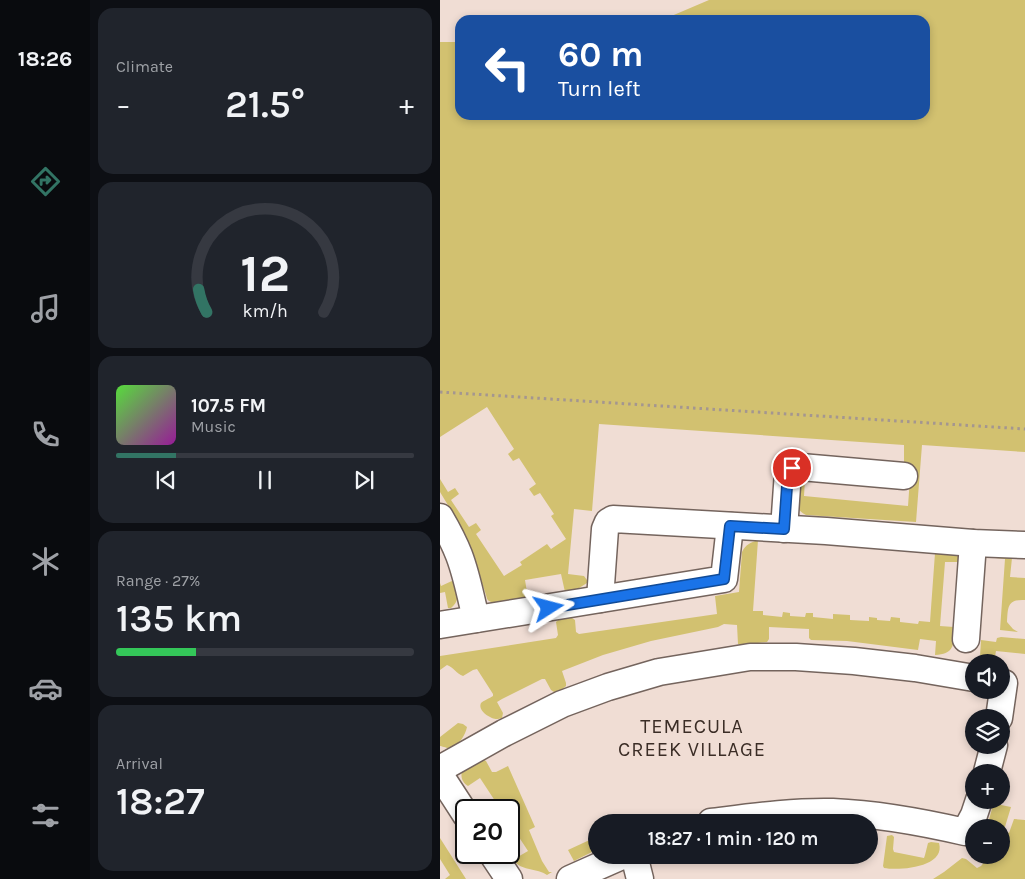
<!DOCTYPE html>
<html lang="en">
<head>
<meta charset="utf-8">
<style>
	body { margin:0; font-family:Karla,sans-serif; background:#20242c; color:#f1f3f6; height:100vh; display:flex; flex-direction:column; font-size:19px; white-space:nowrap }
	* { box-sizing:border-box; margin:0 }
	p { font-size:16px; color:#9ea1a6 }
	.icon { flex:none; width:28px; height:28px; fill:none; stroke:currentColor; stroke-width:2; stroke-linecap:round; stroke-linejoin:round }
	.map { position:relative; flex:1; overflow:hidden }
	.panel { display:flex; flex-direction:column; gap:8px; padding:8px; background:#0d0f14; width:350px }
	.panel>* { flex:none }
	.hud { position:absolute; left:15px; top:15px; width:475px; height:105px; border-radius:15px; box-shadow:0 2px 8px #0003; background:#1a4fa0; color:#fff; overflow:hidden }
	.buttons { position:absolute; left:525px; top:654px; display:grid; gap:10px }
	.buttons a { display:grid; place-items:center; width:45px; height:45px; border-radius:50%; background:#171b24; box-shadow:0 2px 8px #0003; font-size:25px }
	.speed { position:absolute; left:15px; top:799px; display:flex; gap:10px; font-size:25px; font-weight:700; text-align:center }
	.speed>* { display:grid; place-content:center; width:65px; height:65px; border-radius:50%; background:#171b24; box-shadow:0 2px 8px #0003; line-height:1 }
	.speed .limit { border:2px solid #111; border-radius:8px; background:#fff; color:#111 }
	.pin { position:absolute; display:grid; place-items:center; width:42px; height:42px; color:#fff; margin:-21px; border:2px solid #fff; border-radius:50%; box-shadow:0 1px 5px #0007 }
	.me { position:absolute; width:55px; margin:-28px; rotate:81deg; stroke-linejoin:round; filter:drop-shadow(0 0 4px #0008) }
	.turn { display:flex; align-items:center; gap:18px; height:105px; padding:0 20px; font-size:22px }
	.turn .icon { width:65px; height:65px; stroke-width:2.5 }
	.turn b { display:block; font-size:35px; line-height:42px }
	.big { font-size:38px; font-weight:600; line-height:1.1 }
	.panel .tile { flex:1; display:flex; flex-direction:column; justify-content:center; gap:8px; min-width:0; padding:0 18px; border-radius:15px; background:#20242c }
	.panel .dial { align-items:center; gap:0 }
	.dial svg { height:130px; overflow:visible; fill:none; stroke:#363941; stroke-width:7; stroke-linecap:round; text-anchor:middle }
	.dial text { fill:#f1f3f6; stroke:none }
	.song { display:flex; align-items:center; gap:15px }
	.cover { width:60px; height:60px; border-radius:8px; background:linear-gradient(135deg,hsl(110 70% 55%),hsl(300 70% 35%)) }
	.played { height:5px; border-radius:2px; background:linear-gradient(90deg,#327464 20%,#363941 20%) }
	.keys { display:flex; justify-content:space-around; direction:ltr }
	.heat { display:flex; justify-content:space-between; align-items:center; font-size:28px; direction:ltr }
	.charge { height:8px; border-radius:4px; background:linear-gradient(90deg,#34c759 27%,#363941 0) }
	.trip { position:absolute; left:148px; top:814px; width:290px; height:50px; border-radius:25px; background:#171b24; box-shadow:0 2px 8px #0003; font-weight:600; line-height:50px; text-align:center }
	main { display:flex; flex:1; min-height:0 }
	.tab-bar { display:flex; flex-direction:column; width:90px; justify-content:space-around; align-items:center; background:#090b0e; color:#9ea1a6 }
	.tab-bar .icon { width:35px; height:35px }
	.tab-bar .active { color:#327464 }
	.tab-bar b { font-size:22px; color:#f1f3f6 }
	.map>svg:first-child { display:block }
</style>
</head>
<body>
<main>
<nav class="tab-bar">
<b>18:26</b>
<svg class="icon active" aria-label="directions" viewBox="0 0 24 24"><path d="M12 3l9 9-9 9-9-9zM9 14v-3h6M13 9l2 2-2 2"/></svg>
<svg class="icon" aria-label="music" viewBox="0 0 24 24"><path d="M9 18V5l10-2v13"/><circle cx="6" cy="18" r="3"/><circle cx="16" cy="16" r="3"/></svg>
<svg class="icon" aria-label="phone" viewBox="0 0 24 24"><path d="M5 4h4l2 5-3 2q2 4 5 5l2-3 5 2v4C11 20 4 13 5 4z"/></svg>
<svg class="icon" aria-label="climate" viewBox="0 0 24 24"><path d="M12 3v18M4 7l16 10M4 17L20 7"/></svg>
<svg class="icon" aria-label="car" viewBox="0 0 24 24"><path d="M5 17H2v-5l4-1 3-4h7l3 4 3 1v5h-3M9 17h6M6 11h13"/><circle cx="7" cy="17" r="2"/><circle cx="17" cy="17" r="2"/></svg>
<svg class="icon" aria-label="filters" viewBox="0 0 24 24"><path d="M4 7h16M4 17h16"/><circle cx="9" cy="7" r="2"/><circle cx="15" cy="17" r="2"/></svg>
</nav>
<section class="panel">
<div class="tile"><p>Climate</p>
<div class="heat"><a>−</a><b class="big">21.5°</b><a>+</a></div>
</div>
<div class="tile dial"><svg viewBox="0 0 100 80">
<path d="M14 69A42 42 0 1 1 86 69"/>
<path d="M14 69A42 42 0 0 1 9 55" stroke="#327464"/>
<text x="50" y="56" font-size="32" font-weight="700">12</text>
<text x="50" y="72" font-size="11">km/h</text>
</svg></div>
<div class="tile">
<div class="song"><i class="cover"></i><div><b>107.5 FM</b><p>Music</p></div></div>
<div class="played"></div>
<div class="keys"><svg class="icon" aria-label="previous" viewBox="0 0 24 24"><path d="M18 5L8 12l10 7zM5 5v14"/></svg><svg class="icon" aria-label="pause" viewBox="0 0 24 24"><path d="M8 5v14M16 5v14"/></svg><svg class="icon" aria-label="next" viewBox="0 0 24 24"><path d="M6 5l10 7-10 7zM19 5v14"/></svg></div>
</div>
<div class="tile"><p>Range · 27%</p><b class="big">135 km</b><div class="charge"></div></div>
<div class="tile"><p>Arrival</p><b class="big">18:27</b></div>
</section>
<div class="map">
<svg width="585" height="879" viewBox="0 0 585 879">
	<rect width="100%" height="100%" fill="#f0ddd4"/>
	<!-- green -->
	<g fill="#d2c170">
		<path d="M269,0H585V452L482,445L476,522L366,515C353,509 357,498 356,485L361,479H365L364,496L468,506L471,464L464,463V445L159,424L152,511L134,509L128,574L144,576L147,580V583L139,588L125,592L121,574L85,580L88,598C79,599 59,605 51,602C47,600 47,599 46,595L35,561L20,525L0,492V479L8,492L15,488L19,494L11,500L29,527L36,523L41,530L36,534L64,576L82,565L80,562L107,544L111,549L126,539L111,516L114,514L100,493L94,496L89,489L96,484L79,458L73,461L68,454L74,449L47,407L0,437V42H20V115H485V20H222Z"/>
		<path d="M318,540L313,611H323V615L342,617L343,612L350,613V616L365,617L366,613H373V617L393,619V614L410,615V620L429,621V617L437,618V620L450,621L451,617L460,618V622L478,624L479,621L490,622L495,553H517L520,556L519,562H505L500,626L514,627C514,644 515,654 495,655L496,641L480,639L478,650L407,641L371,640L369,638V629L329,627V639L327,642L301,645L298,644L297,625L284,624L278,627L211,641L163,655L122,671L126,683V686L120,691L114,692L111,690L105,679H102L62,699L57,702L63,713L62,718C61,718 59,719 58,719C52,720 37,711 41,703C43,701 50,698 53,696V694L37,669L33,670L23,676C17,674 13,667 7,665L0,670V656L116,638L118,635L116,622L119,619L132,618L135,620L136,632L139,634L277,614L275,596L299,592L302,552C306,544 310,543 318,540Z"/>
		<path d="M550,553L570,556L572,558L570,577L585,578V600C567,599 568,607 567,622L573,629L578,632L560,630L565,559L546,557Z"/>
		<path d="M14,580C17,592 21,600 11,608H8L5,592L0,593V583L1,586Z"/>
		<polygon points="561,637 585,639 585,654 556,651 554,662 542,662 540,657 541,640 556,642 557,638"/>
		<path d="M18,723L23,724L27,727C25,736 19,746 8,748C7,748 1,746 0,746V737Z"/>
		<path d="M42,759L46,761L52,772H56L68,766L95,827L89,830L102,861L109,872H112L107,875C97,868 83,871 75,862L76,858L88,851L69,822V810H61L40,778L28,786C21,782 19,773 25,767C29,763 37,761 42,759Z"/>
		<polygon points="556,804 571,807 564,830 569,833 574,819 585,820 585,879 493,879 504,872 522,858 526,859 537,868 541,866 550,855 561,855 561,828 547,827 553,805"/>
		<path d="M452,835L454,837L453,849L454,852L484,858L485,855L488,843L491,842L499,843C506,867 460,871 444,868L443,866L447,836Z"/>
		<polygon points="156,837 156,850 134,861 128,850"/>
		<polygon points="0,838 26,879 5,879 10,875 0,859"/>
	</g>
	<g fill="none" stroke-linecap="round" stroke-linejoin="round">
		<defs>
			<g id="minor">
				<path d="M0,517C7,529 14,542 19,555C27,576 31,598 36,619"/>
				<polyline points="344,529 348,472 352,468 361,467 464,476"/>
				<polyline points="160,599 165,529 168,522 173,519 386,531 533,543 585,545"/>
				<polyline points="0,625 284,579 290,526"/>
				<polyline points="526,639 533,543"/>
				<polyline points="559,718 564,683 561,682"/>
				<polyline points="0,769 64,733 122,704 168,687 219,672 310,657 356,657 414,661 475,668 534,678"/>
				<polyline points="547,772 554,745"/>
				<polyline points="0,775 26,815"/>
				<path d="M271,822C311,817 352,811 393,812C437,814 482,822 525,832L534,815L539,800"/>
				<polyline points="51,852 69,879"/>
				<polyline points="194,855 200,879"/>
				<polyline points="130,879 184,855"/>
			</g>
		</defs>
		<!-- minor casing -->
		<use href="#minor" stroke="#74645d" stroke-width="29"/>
		<!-- path -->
		<polyline stroke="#a49690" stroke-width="3" stroke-dasharray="2.5 4" stroke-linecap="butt" points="0,392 585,429"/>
		<!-- minor -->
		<use href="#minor" stroke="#fff" stroke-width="26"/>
	</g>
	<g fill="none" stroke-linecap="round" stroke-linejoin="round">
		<defs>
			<polyline id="route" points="109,608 284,579 290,526 344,529 348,472 352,468"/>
		</defs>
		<!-- route casing -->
		<use href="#route" stroke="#114b97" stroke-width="12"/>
		<!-- route -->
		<use href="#route" stroke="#1a73e8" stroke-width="9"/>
	</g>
	<g text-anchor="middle" stroke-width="4" stroke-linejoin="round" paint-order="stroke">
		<!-- neighbourhood labels -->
		<g font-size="20" letter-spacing="1" fill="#3b2d26" stroke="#f0ddd4">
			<text x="252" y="733">TEMECULA<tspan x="252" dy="23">CREEK VILLAGE</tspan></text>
		</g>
	</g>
</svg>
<div class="buttons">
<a><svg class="icon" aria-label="sound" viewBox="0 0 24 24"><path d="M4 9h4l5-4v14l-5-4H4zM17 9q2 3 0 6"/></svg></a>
<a><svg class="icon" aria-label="layers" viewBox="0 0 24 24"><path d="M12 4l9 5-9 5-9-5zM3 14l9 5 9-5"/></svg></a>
<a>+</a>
<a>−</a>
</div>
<div class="speed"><div class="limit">20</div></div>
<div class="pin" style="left:352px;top:468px;background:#d93025"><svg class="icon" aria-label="arrive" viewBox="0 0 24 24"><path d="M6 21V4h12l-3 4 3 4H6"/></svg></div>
<svg class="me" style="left:109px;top:608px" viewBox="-20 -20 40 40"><path d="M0-17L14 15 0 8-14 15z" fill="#1a73e8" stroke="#fff" stroke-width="4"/></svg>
<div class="trip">18:27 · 1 min · 120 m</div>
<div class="hud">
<div class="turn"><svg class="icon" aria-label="left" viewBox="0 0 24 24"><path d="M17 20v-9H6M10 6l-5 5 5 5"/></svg><div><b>60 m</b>Turn left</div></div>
</div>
</div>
</main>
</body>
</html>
